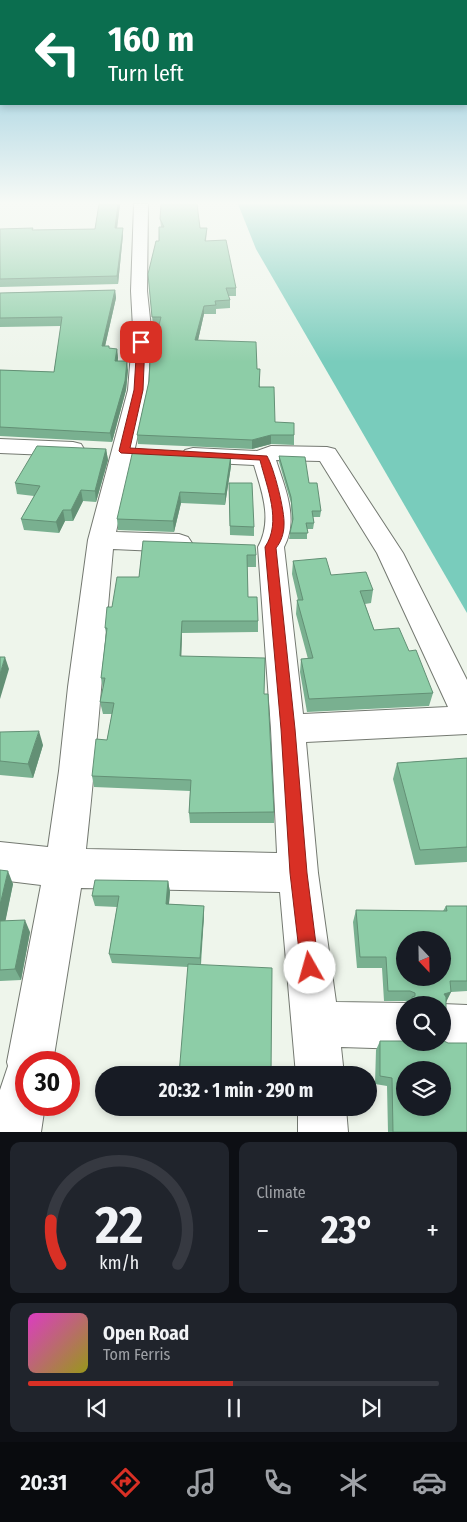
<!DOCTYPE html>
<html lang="en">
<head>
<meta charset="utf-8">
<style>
	body { margin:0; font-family:"Fira Sans Condensed",sans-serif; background:#20242c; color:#f1f3f6; height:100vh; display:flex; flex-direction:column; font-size:19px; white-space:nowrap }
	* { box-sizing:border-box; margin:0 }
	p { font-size:16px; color:#9ea1a6 }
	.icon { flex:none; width:28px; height:28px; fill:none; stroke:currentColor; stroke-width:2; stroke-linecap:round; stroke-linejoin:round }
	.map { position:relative; height:1132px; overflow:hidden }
	.details { display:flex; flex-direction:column; gap:10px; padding:10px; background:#0d0f14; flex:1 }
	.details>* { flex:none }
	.banner { position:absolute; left:0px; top:0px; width:468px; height:105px; box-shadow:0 2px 8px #0003; background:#0b6e4f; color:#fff; overflow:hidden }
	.needle { width:32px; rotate:158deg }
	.fabs { position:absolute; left:396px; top:931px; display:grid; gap:10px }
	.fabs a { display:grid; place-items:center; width:55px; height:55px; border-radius:50%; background:#171b24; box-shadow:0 2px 8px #0003; font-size:25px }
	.speed { position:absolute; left:15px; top:1051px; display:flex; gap:10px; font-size:25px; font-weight:700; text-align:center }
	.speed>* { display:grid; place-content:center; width:65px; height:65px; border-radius:50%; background:#171b24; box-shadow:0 2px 8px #0003; line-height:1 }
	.speed .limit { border:8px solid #d22; background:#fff; color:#111 }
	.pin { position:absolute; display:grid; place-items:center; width:42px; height:42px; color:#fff; margin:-21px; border-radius:10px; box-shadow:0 2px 8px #0006 }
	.me { position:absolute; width:55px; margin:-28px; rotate:353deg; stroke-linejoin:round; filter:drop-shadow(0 0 4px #0008) }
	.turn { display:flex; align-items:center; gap:18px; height:105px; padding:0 25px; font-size:22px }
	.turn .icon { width:65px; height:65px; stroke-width:2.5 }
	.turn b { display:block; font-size:35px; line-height:42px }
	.big { font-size:38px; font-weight:700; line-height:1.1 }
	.details .card { flex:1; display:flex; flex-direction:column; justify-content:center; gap:8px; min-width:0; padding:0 18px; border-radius:10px; background:#20242c }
	.details .dial { align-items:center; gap:0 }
	.dial svg { height:130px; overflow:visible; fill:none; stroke:#363941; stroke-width:7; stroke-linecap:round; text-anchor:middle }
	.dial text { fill:#f1f3f6; stroke:none }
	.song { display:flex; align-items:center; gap:15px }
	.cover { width:60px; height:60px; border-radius:8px; background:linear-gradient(135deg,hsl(310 70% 55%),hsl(60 70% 35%)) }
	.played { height:5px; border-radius:2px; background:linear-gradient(90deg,#d93025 50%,#363941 50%) }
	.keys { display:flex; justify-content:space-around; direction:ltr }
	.heat { display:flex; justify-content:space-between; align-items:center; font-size:28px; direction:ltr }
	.details .tiles { flex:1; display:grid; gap:10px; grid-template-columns:1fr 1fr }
	.card:last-child { grid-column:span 2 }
	.trip { position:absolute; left:95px; top:1066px; width:282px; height:50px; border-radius:25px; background:#171b24; box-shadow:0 2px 8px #0003; font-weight:700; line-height:50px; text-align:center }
	.tabs { display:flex; height:80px; justify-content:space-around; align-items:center; background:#090b0e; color:#9ea1a6 }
	.tabs .icon { width:35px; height:35px }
	.tabs .selected { color:#d93025 }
	.tabs b { font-size:22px; color:#f1f3f6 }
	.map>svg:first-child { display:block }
</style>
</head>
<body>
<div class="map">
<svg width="467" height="1132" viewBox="0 0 467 1132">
	<rect width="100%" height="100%" fill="#eef5eb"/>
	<!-- water -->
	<polygon fill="#79ccbc" points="238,204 467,204 467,613 256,249"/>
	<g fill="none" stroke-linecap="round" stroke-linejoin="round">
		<defs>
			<g id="minor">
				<path d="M134,204H148L147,291L151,328L148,390L116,532L179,534L188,537L192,543L188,549L179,552L113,549C104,649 97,749 86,849L277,853L271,729L258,547C273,520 262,492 254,465L193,462L185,460L181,455L185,450L193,448L257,451L271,446L327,447L335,449L403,553L467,680V734L306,742L318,873L336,1002L405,1003L409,1005H405V1042H420L405,1049L341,1047L344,1075H296L280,892L81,888L53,1062H26V1105H45L41,1132H0V1090L8,1066L7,1062L41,885L0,880V842L48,847L59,771L68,687L88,540L128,390L133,328L131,291ZM276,460L320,461L377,553L448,707L303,714L284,547C299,519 285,488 276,460Z"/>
				<polygon points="0,439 73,442 81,444 84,449 81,454 73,456 0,453"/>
				<polygon points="442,1004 467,1005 467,1051 442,1050 426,1043 442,1042 442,1005 440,1005"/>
				<polygon points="298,1108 346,1108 348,1132 298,1132"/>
			</g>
		</defs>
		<!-- minor casing -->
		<use href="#minor" stroke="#747971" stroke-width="2"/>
		<!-- minor -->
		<use href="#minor" fill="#fff" fill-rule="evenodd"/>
	</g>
	<!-- wall -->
	<g fill="#79b090">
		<polygon points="99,204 120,204 117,228 123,235 118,284 0,287 0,229 33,230 95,229"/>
		<polygon points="160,219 200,228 207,228 206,241 236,288 236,296 228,296 230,300 230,308 216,309 216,314 204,314 198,340 257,369 260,387 275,422 294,435 294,445 271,444 252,449 138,444 137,435 149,381 159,325 153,326 148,274 159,241 161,227"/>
		<polygon points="115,290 116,298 105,346 109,346 109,348 117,349 118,361 128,370 126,390 112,442 0,436 0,370 54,372 61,326 0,327 0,293"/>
		<polygon points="106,449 108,460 96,502 83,501 73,521 65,521 59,533 24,530 21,519 34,496 17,494 15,483"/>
		<polygon points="231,455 231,466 225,505 181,503 174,532 118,530 117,519"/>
		<polygon points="279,456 309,483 321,511 320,517 313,517 314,523 313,529 307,529 307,539 289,539 292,522 291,503 279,462"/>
		<polygon points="229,483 254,527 254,536 230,535"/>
		<polygon points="143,541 256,555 256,567 247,567 248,597 258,621 258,632 182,633 181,656 264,694 274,812 274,823 190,823 189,813 190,791 94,787 92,776 107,740 112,714 103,714 100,702 103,689 101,678 106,633 105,628 112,607 139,577"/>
		<polygon points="293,561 373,590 371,603 365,604 374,630 409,651 433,693 429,706 307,712 300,672 301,659 308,659 296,614 297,600 298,600 292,574"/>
		<polygon points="0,732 43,745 33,778 0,775"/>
		<polygon points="467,758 467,862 415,865 393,779 397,763"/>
		<polygon points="0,870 13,884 5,921 30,932 21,980 0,981"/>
		<polygon points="168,881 170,892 169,904 204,906 204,916 201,965 188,967 112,963 109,954 117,907 95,906 92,896"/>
		<polygon points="446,906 467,906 467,991 451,992 446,1002 446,1031 442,1036 442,1005 408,1005 409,1003 405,1001 384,1001 382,968 357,968 353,922 356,910 443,911"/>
		<polygon points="380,1041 467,1132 388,1132 387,1086 375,1084 376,1050"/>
	</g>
	<!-- shaded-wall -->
	<g fill="#639075">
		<polygon points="118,204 120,204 116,236 115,228"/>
		<polygon points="123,228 123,235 118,284 117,276"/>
		<polygon points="115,290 116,298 103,355 102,346"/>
		<polygon points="204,306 204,314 196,349 195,340"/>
		<polygon points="117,349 118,358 116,370 115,361"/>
		<polygon points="127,361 128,370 126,390 112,442 110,433"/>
		<polygon points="271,435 271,444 252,449 252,440"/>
		<polygon points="106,449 108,460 96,502 95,491"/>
		<polygon points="231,455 231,466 225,505 225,494"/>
		<polygon points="81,490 83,501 73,521 71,510"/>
		<polygon points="180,492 181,503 174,532 173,521"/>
		<polygon points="63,510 65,521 59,533 56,522"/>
		<polygon points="182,621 182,633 181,668 180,656"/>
		<polygon points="5,657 9,669 0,699 0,674"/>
		<polygon points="39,731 43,745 33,778 28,764"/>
		<polygon points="8,871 13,884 3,933 0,928 0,905"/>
		<polygon points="168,881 170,892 168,914 166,904"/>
		<polygon points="204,906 204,916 200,968 200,958"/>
		<polygon points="25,920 30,932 21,980 15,969"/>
		<polygon points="451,992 446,1002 444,994"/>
	</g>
	<!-- building -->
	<g fill="#8dcda7" stroke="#639075" fill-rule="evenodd">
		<polygon points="99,204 118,204 115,228 123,228 117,276 0,279 0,229 33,228 32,230 95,229"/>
		<polygon points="161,204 197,204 200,228 207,228 205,241 226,240 236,288 226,288 230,300 215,301 216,305 204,306 195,340 256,342 257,369 260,369 259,387 274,387 275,422 294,423 294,435 271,435 252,440 137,435 149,381 150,361 161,317 152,317 148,274 156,241 159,241 159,227 164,227 160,219"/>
		<polygon points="115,290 102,346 109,346 109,348 117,349 115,361 127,361 125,381 110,433 0,427 0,370 54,372 62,317 0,318 0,293"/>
		<polygon points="37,446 106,449 95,491 81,490 71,510 63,510 56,522 21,519 40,486 15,483"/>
		<polygon points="133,450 231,455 225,494 180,492 173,521 117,519"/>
		<polygon points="279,456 305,457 309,483 317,483 321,511 312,511 314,523 306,523 308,533 290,533 293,519 291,497"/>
		<polygon points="229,483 252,483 254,527 230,526"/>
		<polygon points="143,541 255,545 256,555 247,555 248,597 257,597 258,621 182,621 180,656 265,658 264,694 268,694 274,812 189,813 191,780 92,776 96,739 107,740 114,703 100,702 105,678 101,678 107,628 105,628 107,607 112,607 117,577 139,577"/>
		<polygon points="326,558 331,575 366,572 373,590 360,591 374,630 399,628 409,651 416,650 433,693 309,699 301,659 313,658 297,600 303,600 293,561"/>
		<polygon points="0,657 5,657 0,674"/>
		<polygon points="39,731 28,764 0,761 0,732"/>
		<polygon points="467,758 467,847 420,850 397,763"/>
		<polygon points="0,870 8,871 0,905"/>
		<polygon points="95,880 168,881 166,904 204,906 200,958 109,954 119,896 92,896"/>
		<path d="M446,906H467V981H450L451,992L444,994L446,997V1031H442V1005H412V997L415,996V993L410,991H388L386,957H360L356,910L447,911ZM405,940H442V978H405Z"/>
		<polygon points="25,920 15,969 0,970 0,921"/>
		<polygon points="188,964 272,968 271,1075 179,1075"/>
		<path d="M442,1040L448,1043H467V1132H393L392,1078L380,1076V1041H405V1042H442ZM405,1070H442V1108H405Z"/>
	</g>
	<!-- sky -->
	<linearGradient id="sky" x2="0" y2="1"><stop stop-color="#7bbed6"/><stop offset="0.56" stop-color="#f7faf6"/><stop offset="1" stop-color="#f7faf6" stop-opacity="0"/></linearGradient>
	<rect width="467" height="362" fill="url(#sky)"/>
	<!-- route -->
	<path fill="#d93025" stroke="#8d1f18" d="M141,339L145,342L143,390L130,448L267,456C274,468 285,511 284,525C284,533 281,542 276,548L295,729L307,873L319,968L316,974L310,976L303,974L301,968L290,873L281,729L265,547C282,522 267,488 260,460L121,453L119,451L134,390L137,342Z"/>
</svg>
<div class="fabs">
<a><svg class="needle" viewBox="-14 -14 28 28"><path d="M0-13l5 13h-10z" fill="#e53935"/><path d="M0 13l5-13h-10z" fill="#9ea1a6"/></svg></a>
<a><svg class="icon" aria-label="search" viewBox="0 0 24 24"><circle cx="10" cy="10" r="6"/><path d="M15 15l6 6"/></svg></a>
<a><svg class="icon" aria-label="layers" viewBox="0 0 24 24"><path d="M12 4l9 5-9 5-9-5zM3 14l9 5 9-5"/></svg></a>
</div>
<div class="speed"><div class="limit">30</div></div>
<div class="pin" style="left:141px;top:342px;background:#d93025"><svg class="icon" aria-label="arrive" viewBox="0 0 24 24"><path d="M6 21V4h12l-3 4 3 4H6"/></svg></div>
<svg class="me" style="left:310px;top:968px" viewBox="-20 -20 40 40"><circle r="19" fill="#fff"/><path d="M0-13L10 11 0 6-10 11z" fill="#d93025"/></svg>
<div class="trip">20:32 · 1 min · 290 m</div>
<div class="banner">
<div class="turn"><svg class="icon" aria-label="left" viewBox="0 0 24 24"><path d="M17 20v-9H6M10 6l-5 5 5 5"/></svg><div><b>160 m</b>Turn left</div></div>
</div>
</div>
<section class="details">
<div class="tiles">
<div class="card dial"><svg viewBox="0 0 100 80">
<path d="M14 69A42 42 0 1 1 86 69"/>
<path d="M14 69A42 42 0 0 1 8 42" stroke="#d93025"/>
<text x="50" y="56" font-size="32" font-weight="700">22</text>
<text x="50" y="72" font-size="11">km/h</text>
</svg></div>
<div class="card"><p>Climate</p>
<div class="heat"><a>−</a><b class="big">23°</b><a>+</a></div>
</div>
<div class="card">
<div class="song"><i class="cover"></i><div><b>Open Road</b><p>Tom Ferris</p></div></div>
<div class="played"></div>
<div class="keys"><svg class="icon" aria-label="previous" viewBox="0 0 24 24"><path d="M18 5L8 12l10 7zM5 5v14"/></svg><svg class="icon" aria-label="pause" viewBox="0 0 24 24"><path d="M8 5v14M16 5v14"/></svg><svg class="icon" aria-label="next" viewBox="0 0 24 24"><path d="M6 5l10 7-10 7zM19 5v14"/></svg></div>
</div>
</div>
</section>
<nav class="tabs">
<b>20:31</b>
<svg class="icon selected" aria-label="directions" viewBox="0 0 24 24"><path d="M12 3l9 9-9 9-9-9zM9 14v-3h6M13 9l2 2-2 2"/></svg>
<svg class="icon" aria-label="music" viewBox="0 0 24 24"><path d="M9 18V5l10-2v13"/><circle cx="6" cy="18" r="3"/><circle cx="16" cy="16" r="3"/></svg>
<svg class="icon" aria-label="phone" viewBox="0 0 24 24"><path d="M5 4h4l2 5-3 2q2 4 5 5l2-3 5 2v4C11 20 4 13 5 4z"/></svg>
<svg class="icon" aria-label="climate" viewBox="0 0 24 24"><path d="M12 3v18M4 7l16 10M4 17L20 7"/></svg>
<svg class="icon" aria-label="car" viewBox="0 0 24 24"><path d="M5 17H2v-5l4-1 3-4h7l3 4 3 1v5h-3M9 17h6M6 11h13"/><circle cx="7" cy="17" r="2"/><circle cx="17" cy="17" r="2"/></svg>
</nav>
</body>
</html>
